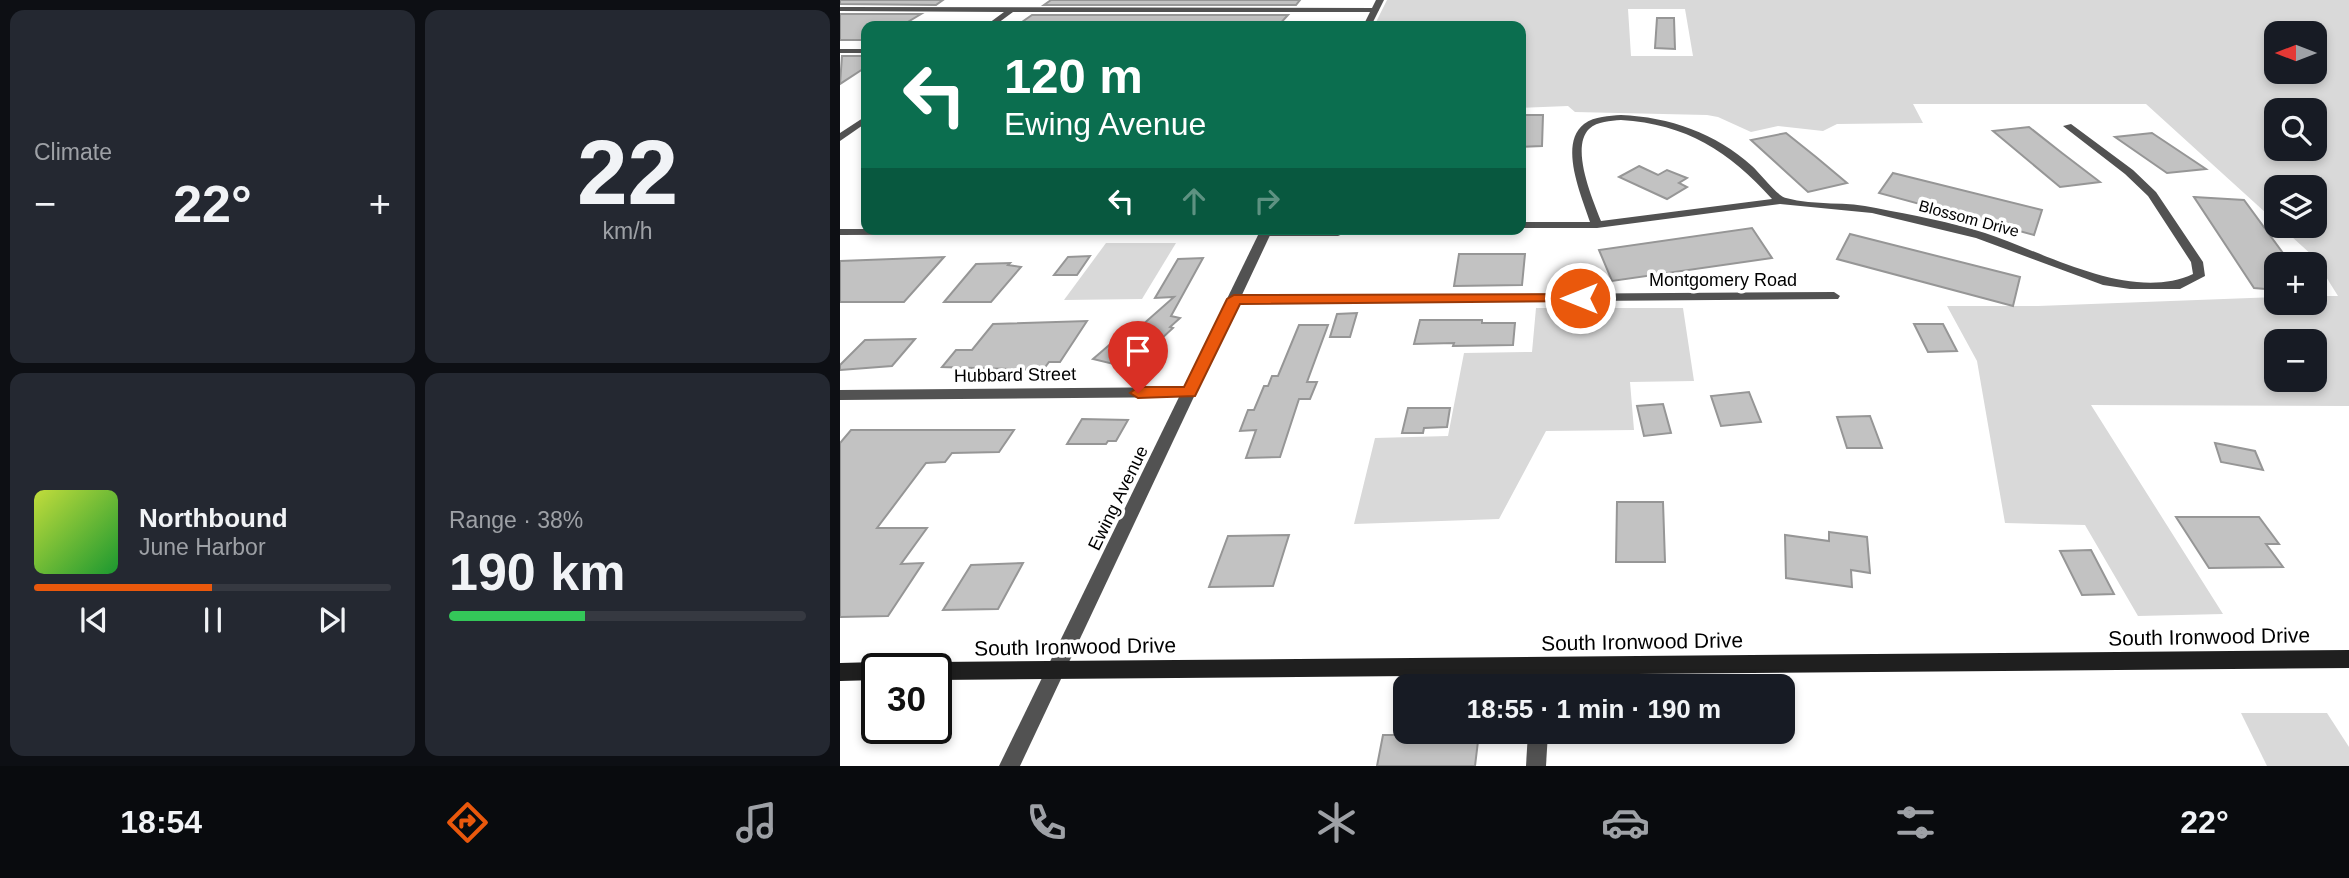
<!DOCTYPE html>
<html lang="en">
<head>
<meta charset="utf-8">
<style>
	body { margin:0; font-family:Arial,sans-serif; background:#242831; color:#f1f3f6; height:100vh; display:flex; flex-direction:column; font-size:26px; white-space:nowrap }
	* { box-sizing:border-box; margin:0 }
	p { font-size:23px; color:#9ea1a6 }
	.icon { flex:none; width:38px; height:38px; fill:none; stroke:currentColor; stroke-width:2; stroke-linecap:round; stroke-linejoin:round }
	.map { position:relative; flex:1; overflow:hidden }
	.drawer { display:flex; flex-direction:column; gap:10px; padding:10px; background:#0d0f14; width:840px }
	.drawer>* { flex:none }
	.top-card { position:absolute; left:21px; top:21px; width:665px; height:214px; border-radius:14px; box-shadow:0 4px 10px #0003; background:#0b6e4f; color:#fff; overflow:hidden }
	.needle { width:46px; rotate:270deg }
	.buttons { position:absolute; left:1424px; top:21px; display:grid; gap:14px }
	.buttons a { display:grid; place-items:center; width:63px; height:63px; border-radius:14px; background:#171b24; box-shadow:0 4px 10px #0003; font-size:35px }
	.speed { position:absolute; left:21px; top:653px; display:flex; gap:14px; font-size:35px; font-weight:700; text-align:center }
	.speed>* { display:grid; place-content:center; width:91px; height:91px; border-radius:50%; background:#171b24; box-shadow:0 4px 10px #0003; line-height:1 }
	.speed .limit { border:4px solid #111; border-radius:10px; background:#fff; color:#111 }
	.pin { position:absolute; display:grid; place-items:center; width:60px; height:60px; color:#fff; margin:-72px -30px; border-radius:50% 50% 50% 0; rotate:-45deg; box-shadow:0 0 7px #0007 }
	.pin .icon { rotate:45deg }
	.me { position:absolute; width:77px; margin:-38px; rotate:270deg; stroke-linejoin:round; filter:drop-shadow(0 0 5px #0008) }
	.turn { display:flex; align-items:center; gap:24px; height:147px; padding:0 28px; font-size:32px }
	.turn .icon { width:91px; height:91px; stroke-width:2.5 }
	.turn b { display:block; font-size:49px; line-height:60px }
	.lanes { display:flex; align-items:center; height:66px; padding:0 28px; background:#0003; justify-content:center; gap:35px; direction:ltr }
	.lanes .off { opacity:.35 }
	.big { font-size:52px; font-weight:700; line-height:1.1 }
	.drawer .card { flex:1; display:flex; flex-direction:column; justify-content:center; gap:10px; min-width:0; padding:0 24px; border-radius:14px; background:#242831 }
	.drawer .dial { align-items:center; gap:0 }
	.dial b { font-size:91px; line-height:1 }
	.song { display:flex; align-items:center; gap:21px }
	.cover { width:84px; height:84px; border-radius:10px; background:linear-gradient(135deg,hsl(70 70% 55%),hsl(130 70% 35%)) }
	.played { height:7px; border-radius:4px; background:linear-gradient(90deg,#ea580c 50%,#363941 50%) }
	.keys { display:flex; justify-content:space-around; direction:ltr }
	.heat { display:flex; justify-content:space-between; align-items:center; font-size:38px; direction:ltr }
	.charge { height:10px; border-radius:5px; background:linear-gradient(90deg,#34c759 38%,#363941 0) }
	.drawer .tiles { flex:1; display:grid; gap:10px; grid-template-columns:repeat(2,1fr) }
	.trip { position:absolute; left:553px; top:674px; width:402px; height:70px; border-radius:14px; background:#171b24; box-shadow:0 4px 10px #0003; font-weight:700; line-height:70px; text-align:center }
	.tabs { display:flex; height:112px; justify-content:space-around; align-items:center; background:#090b0e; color:#9ea1a6 }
	.tabs .icon { width:49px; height:49px }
	.tabs .on { color:#ea580c }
	.tabs b { font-size:32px; color:#f1f3f6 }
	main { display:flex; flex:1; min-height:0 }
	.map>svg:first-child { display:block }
</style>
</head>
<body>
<main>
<section class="drawer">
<div class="tiles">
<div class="card"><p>Climate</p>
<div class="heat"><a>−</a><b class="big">22°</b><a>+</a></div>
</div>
<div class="card dial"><b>22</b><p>km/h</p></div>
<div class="card">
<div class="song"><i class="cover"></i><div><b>Northbound</b><p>June Harbor</p></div></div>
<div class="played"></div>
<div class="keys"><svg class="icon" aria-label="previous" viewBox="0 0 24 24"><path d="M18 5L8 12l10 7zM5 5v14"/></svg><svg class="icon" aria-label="pause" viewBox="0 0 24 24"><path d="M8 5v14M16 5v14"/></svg><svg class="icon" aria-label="next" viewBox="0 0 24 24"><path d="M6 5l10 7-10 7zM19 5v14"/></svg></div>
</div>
<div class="card"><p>Range · 38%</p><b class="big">190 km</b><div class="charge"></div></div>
</div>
</section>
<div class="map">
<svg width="1509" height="766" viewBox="0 0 1509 766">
	<rect width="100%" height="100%" fill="#fff"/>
	<!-- green -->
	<g fill="#d9d9d9" fill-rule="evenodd">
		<path d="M547,0H1509V406L1251,405L1383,614L1298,616L1245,525L1165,523L1137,361L1107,306H1198L1437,297V303H1475V296H1498L1473,256L1440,226H1475V187H1437V223L1306,104H1073L1083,123L997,124L983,131L938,126L911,132L878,117L867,115L735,112L728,106L681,108V26H534ZM788,9H845L853,56H791ZM1437,33H1475V72H1437ZM1437,110H1475V149H1437ZM1437,341H1475V380H1437Z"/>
		<polygon points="266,243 336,243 302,299 224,300"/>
		<polygon points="696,308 843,308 854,381 790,382 794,430 706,431 659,519 514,524 535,438 608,436 624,353 692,352"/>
		<polygon points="1401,713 1487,713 1509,747 1509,766 1427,766"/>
	</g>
	<!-- building -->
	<g fill="#c2c2c2" stroke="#969696" stroke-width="2">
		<polygon points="0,0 103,0 96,5 0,4"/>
		<polygon points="211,0 460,0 456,5 204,5"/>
		<polygon points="0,14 81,14 61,26 26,26 26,40 0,40"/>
		<polygon points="192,15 448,15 438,26 245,26 249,23 182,22"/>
		<polygon points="817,18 834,18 835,49 815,48"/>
		<polygon points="2,56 26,56 26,67 0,84"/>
		<polygon points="681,115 703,115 702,146 681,147"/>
		<polygon points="1189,127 1222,153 1260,182 1220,187 1153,131"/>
		<polygon points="946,133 976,157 1007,183 968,192 911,140"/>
		<polygon points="1312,133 1366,169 1327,173 1275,137"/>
		<polygon points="799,166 818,175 827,170 847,178 839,183 847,187 827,199 779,177"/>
		<polygon points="1053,173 1202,210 1194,235 1039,193"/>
		<polygon points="1354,197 1404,200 1451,264 1437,264 1437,290 1414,288"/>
		<polygon points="912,228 932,258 772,281 759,250"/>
		<polygon points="1010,234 1180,277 1173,306 997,259"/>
		<polygon points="619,254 685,254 682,285 614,286"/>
		<polygon points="250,256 237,275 214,275 228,257"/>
		<polygon points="104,257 64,302 0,302 0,261"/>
		<polygon points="363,258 331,316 340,318 330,327 333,328 290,368 253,359 275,340 283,342 334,297 315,298 338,259"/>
		<polygon points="170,263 168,265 181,267 151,302 104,302 136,264"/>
		<polygon points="517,313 510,337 490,337 497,314"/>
		<polygon points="580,320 642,320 642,323 675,323 673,345 613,346 614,343 574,344"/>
		<polygon points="247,321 220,362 209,362 203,370 102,367 116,350 132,350 153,324"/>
		<polygon points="1074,324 1103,324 1117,351 1088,352"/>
		<polygon points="459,325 488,325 467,382 477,382 470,399 459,399 440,457 406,458 416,430 400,431 408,410 414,410 424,386 428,386 432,376 438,376"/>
		<polygon points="75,339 52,366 0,370 0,365 25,340"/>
		<polygon points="909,392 921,422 881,426 871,396"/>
		<polygon points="823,404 831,433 804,436 797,406"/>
		<polygon points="568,408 610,408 607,427 584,428 583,433 562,433"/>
		<polygon points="1030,416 1042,448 1007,448 997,417"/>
		<polygon points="242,419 288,420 276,441 268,441 266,444 227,444"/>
		<polygon points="11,430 174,430 159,452 112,453 105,462 86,463 37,528 87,528 61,564 83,563 48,616 0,617 0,443"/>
		<polygon points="1375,443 1415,451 1423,470 1381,462"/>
		<polygon points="777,502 823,502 825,562 776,562"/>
		<polygon points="1336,517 1419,517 1439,544 1426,544 1443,567 1369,568"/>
		<polygon points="989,532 1027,537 1030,573 1011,570 1012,587 946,578 945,535 989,541"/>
		<polygon points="449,535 433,586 369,587 388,536"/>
		<polygon points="1251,550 1274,594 1242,595 1220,551"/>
		<polygon points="183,563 158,609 103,610 131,565"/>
		<polygon points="600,733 639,733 635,766 537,766 543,735 600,735"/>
	</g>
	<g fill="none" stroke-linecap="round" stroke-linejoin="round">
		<!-- minor -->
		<g fill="#525252" fill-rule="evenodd">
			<polygon points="0,7 535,8 539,10 535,12 173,12 154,26 145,26 164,12 0,11"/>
			<rect x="0" y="49" width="26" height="4"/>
			<path d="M781,115C829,117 876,133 912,166C920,173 937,196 946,198C975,206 1007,201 1036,208C1072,215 1110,222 1145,233C1204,252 1291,303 1353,274L1351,262L1308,196L1285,174L1223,126L1231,124L1293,170L1316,192L1363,262L1365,276L1340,289H1290L1263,285L1136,238L1032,213L940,204L757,228H681V222H750C742,197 718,144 744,124C755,116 769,116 781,115ZM781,120C846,124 889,151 932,199L761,221C753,200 730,148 749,129C758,121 770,121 781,120Z"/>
			<polygon points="26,116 26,123 0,141 0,133"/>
			<polygon points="0,229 515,229 498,236 425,236 420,233 0,235"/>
			<polygon points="994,292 1000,296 998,299 395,304 389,300 395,296"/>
			<polygon points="350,387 357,392 350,397 0,400 0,390"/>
			<polygon points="701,657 708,660 711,666 710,686 690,686 691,666 694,660"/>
			<polygon points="688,732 708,732 706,766 686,766"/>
		</g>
		<!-- tertiary -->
		<g fill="#525252" fill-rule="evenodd">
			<polygon points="536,0 544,0 531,26 523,26"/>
			<polygon points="421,229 433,229 180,766 159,766"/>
		</g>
		<!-- secondary -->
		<g fill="#1f1f1f" fill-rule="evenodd">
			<polygon points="1509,650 1509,668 96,680 96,668 88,668 89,665 96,662"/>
			<polygon points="37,662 44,665 45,668 37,668 37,680 0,681 0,663"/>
		</g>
	</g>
	<!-- route -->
	<polygon fill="#ea580c" stroke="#983908" stroke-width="2" points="740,294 745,295 745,301 400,304 355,396 298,398 290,393 298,387 344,387 387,299 394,295"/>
	<g text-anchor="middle" stroke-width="7" stroke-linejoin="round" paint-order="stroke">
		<!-- far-street labels -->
		<g font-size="16" fill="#000" stroke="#fff">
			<text transform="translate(1129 218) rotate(15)" y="6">Blossom Drive</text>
		</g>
		<!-- street labels -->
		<g font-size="18" fill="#000" stroke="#fff">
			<text x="883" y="286">Montgomery Road</text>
			<text transform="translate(175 375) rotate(-1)" y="6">Hubbard Street</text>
			<text transform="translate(278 498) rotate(-64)" y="6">Ewing Avenue</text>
		</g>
		<!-- near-street labels -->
		<g font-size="21" fill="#000" stroke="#fff">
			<text transform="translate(1369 637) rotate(-1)" y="7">South Ironwood Drive</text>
			<text transform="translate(802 642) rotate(-1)" y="7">South Ironwood Drive</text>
			<text transform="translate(235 647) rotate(-1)" y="7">South Ironwood Drive</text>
		</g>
	</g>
</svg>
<div class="buttons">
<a><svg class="needle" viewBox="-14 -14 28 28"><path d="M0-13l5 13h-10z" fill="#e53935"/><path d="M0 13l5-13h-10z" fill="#9ea1a6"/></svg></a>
<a><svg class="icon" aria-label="search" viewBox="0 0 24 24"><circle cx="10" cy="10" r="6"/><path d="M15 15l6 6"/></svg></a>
<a><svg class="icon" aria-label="layers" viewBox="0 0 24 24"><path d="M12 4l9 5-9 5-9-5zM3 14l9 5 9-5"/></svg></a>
<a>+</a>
<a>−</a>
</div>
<div class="speed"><div class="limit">30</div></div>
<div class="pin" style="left:298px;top:393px;background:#d93025"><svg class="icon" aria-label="arrive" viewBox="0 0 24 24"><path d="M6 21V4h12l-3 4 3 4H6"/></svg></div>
<svg class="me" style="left:740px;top:298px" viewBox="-20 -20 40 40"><circle r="17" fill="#ea580c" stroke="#fff" stroke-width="3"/><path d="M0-11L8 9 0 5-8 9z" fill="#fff"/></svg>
<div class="trip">18:55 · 1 min · 190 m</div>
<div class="top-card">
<div class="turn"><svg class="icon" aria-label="left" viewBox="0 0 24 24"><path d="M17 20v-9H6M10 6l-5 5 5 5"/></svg><div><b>120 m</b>Ewing Avenue</div></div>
<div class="lanes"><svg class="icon" aria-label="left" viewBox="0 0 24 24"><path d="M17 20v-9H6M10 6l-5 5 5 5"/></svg><svg class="icon off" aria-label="ahead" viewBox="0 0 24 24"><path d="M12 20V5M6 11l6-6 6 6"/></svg><svg class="icon off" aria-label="right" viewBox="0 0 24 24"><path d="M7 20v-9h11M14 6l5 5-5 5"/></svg></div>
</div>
</div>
</main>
<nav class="tabs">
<b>18:54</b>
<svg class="icon on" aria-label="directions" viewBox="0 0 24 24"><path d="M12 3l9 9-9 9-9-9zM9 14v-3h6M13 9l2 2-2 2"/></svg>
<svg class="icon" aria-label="music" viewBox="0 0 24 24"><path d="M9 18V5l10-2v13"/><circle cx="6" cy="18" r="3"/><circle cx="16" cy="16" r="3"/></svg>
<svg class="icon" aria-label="phone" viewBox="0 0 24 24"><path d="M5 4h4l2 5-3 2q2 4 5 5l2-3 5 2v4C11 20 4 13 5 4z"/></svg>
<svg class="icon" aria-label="climate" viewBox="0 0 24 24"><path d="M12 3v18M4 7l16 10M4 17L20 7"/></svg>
<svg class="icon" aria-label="car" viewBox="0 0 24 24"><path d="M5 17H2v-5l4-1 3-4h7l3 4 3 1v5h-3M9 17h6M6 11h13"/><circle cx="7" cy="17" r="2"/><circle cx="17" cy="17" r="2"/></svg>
<svg class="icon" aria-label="filters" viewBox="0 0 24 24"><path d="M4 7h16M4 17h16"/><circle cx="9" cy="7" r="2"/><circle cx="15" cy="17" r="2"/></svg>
<b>22°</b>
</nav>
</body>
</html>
